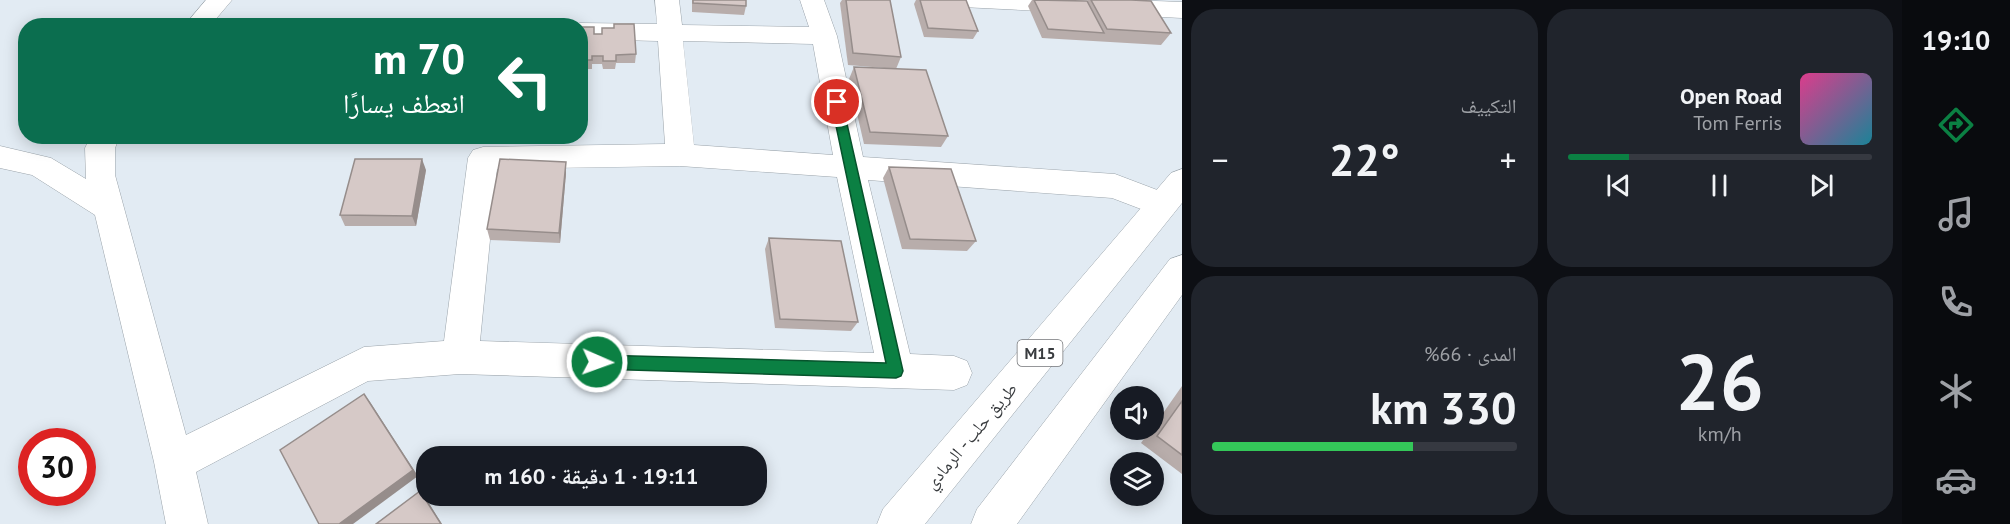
<!DOCTYPE html>
<html lang="ar">
<head>
<meta charset="utf-8">
<style>
	body { margin:0; font-family:"PT Sans","Noto Naskh Arabic",sans-serif; background:#20242c; color:#f1f3f6; direction:rtl; height:100vh; display:flex; flex-direction:column; font-size:22px; white-space:nowrap }
	* { box-sizing:border-box; margin:0 }
	p { font-size:20px; color:#9ea1a6 }
	.icon { flex:none; width:33px; height:33px; fill:none; stroke:currentColor; stroke-width:2; stroke-linecap:round; stroke-linejoin:round }
	.map { position:relative; flex:1; overflow:hidden; direction:ltr }
	.drawer { display:flex; flex-direction:column; gap:9px; padding:9px; background:#0d0f14; width:720px }
	.drawer>* { flex:none }
	.hud { position:absolute; left:18px; top:18px; width:570px; height:126px; border-radius:24px; box-shadow:0 3px 15px #0003; direction:rtl; background:#0b6e4f; color:#fff; overflow:hidden }
	.controls { position:absolute; left:1110px; top:386px; display:grid; gap:12px }
	.controls a { display:grid; place-items:center; width:54px; height:54px; border-radius:50%; background:#171b24; box-shadow:0 3px 15px #0003; font-size:30px }
	.speed { position:absolute; left:18px; top:428px; display:flex; gap:12px; font-size:30px; font-weight:700; text-align:center }
	.speed>* { display:grid; place-content:center; width:78px; height:78px; border-radius:50%; background:#171b24; box-shadow:0 3px 15px #0003; line-height:1 }
	.speed .limit { border:9px solid #d22; background:#fff; color:#111 }
	.pin { position:absolute; display:grid; place-items:center; width:51px; height:51px; color:#fff; margin:-26px; border:3px solid #fff; border-radius:50%; box-shadow:0 2px 6px #0007 }
	.me { position:absolute; width:66px; margin:-33px; rotate:92deg; stroke-linejoin:round; filter:drop-shadow(0 0 4px #0008) }
	.turn { display:flex; align-items:center; gap:21px; height:126px; padding:0 24px; font-size:27px }
	.turn .icon { width:78px; height:78px; stroke-width:2.5 }
	.turn b { display:block; font-size:42px; line-height:51px }
	.big { font-size:45px; font-weight:700; line-height:1.1 }
	.drawer .widget { flex:1; display:flex; flex-direction:column; justify-content:center; gap:9px; min-width:0; padding:0 21px; border-radius:24px; background:#20242c }
	.drawer .dial { align-items:center; gap:0 }
	.dial b { font-size:78px; line-height:1 }
	.song { display:flex; align-items:center; gap:18px }
	.cover { width:72px; height:72px; border-radius:9px; background:linear-gradient(135deg,hsl(330 70% 55%),hsl(190 70% 35%)) }
	.played { height:6px; border-radius:3px; background:linear-gradient(90deg,#0b8043 20%,#363941 20%) }
	.keys { display:flex; justify-content:space-around; direction:ltr }
	.heat { display:flex; justify-content:space-between; align-items:center; font-size:33px; direction:ltr }
	.charge { height:9px; border-radius:4px; background:linear-gradient(90deg,#34c759 66%,#363941 0) }
	.drawer .tiles { flex:1; display:grid; gap:9px; grid-template-columns:repeat(2,1fr) }
	.trip { position:absolute; left:416px; top:446px; width:351px; height:60px; border-radius:24px; background:#171b24; box-shadow:0 3px 15px #0003; font-weight:700; line-height:60px; text-align:center; direction:rtl }
	main { display:flex; flex:1; min-height:0 }
	.dock { display:flex; flex-direction:column; width:108px; justify-content:space-around; align-items:center; background:#090b0e; color:#9ea1a6 }
	.dock .icon { width:42px; height:42px }
	.dock .selected { color:#0b8043 }
	.dock b { font-size:27px; color:#f1f3f6 }
	.map>svg:first-child { display:block }
</style>
</head>
<body>
<main>
<nav class="dock">
<b>19:10</b>
<svg class="icon selected" aria-label="directions" viewBox="0 0 24 24"><path d="M12 3l9 9-9 9-9-9zM9 14v-3h6M13 9l2 2-2 2"/></svg>
<svg class="icon" aria-label="music" viewBox="0 0 24 24"><path d="M9 18V5l10-2v13"/><circle cx="6" cy="18" r="3"/><circle cx="16" cy="16" r="3"/></svg>
<svg class="icon" aria-label="phone" viewBox="0 0 24 24"><path d="M5 4h4l2 5-3 2q2 4 5 5l2-3 5 2v4C11 20 4 13 5 4z"/></svg>
<svg class="icon" aria-label="climate" viewBox="0 0 24 24"><path d="M12 3v18M4 7l16 10M4 17L20 7"/></svg>
<svg class="icon" aria-label="car" viewBox="0 0 24 24"><path d="M5 17H2v-5l4-1 3-4h7l3 4 3 1v5h-3M9 17h6M6 11h13"/><circle cx="7" cy="17" r="2"/><circle cx="17" cy="17" r="2"/></svg>
</nav>
<section class="drawer">
<div class="tiles">
<div class="widget">
<div class="song"><i class="cover"></i><div><b>Open Road</b><p>Tom Ferris</p></div></div>
<div class="played"></div>
<div class="keys"><svg class="icon" aria-label="previous" viewBox="0 0 24 24"><path d="M18 5L8 12l10 7zM5 5v14"/></svg><svg class="icon" aria-label="pause" viewBox="0 0 24 24"><path d="M8 5v14M16 5v14"/></svg><svg class="icon" aria-label="next" viewBox="0 0 24 24"><path d="M6 5l10 7-10 7zM19 5v14"/></svg></div>
</div>
<div class="widget"><p>التكييف</p>
<div class="heat"><a>−</a><b class="big">22°</b><a>+</a></div>
</div>
<div class="widget dial"><b>26</b><p>km/h</p></div>
<div class="widget"><p>المدى · 66%</p><b class="big">330 km</b><div class="charge"></div></div>
</div>
</section>
<div class="map">
<svg width="1182" height="524" viewBox="0 0 1182 524">
	<rect width="100%" height="100%" fill="#e2ebf3"/>
	<g fill="none" stroke-linecap="round" stroke-linejoin="round">
		<defs>
			<g id="minor">
				<polygon points="206,0 232,0 210,26 184,26"/>
				<path d="M655,0H679L682,25L809,27L800,0H824L837,36L863,157L1115,174L1173,196L1178,205L1173,214L1162,217L1112,198L868,180L910,354L954,356L967,361L972,373L967,385L954,390L460,374L368,381L196,472L208,524H166L154,462L95,215L32,175L0,168V146L51,158L86,179L85,148L91,136H120L115,148V175L186,435L364,347L444,341L468,158L473,150L483,147L665,144L658,41L580,39V26H571L580,23L657,24ZM683,41L813,44L833,155L694,145ZM680,166L837,177L874,353L480,341L497,169Z"/>
				<polygon points="950,0 1129,0 1182,2 1182,18 962,7 953,5"/>
			</g>
			<g id="highway">
				<polygon points="1182,169 1182,203 925,524 877,524 883,509 1171,173"/>
				<polygon points="1182,255 1182,295 1017,524 971,524 977,509 1170,259"/>
			</g>
		</defs>
		<!-- minor casing -->
		<use href="#minor" stroke="#9aa3aa" stroke-width="1"/>
		<!-- highway casing -->
		<use href="#highway" stroke="#9aa3aa" stroke-width="1"/>
		<!-- minor -->
		<use href="#minor" fill="#fff" fill-rule="evenodd"/>
		<!-- highway -->
		<use href="#highway" fill="#fff" fill-rule="evenodd"/>
	</g>
	<!-- wall -->
	<g fill="#b8adab">
		<polygon points="692,0 746,0 746,6 744,15 692,12"/>
		<polygon points="842,0 890,0 901,57 896,69 848,65 840,3"/>
		<polygon points="916,0 966,0 978,31 973,39 924,37 914,4"/>
		<polygon points="1032,0 1087,1 1088,0 1131,0 1171,33 1161,45 1042,38 1028,6"/>
		<polygon points="580,27 636,54 635,63 616,63 615,69 603,69 602,64 592,64 592,69 580,69"/>
		<polygon points="854,67 948,136 941,147 864,144 849,79"/>
		<polygon points="889,167 976,241 967,251 902,249 883,178"/>
		<polygon points="426,170 416,226 345,226 340,215"/>
		<polygon points="566,173 560,243 490,240 487,229"/>
		<polygon points="769,238 858,322 851,331 775,328 765,249"/>
		<polygon points="1182,386 1182,474 1141,443 1151,429 1154,429 1154,426"/>
	</g>
	<!-- shaded-wall -->
	<g fill="#968d8b">
		<polygon points="422,159 426,170 416,226 412,216"/>
		<polygon points="566,162 566,173 560,243 559,233"/>
		<polygon points="364,394 370,402 418,476 353,524 339,524"/>
		<polygon points="420,491 425,497 442,524 441,524"/>
	</g>
	<!-- building -->
	<g fill="#d6c9c7" stroke="#968d8b" stroke-width="1.5">
		<polygon points="693,0 746,0 746,6 693,3"/>
		<polygon points="846,0 890,0 901,57 853,53"/>
		<polygon points="920,0 966,0 978,31 928,28"/>
		<polygon points="1034,0 1087,1 1104,33 1048,29"/>
		<polygon points="1091,0 1131,0 1151,1 1171,33 1107,29"/>
		<polygon points="614,24 634,24 636,54 616,55 616,61 603,61 603,56 592,56 592,60 580,60 580,27 594,27 594,34 602,34 602,28 614,28"/>
		<polygon points="854,67 926,70 948,136 870,132"/>
		<polygon points="355,159 422,159 412,216 340,215"/>
		<polygon points="500,159 566,162 559,233 487,229"/>
		<polygon points="889,167 951,169 976,241 910,239"/>
		<polygon points="769,238 841,241 858,322 780,319"/>
		<polygon points="364,394 413,470 339,524 319,524 280,450"/>
		<polygon points="1182,401 1182,455 1157,436"/>
		<polygon points="420,491 441,524 376,524"/>
	</g>
	<!-- route -->
	<polygon fill="#0b8043" stroke="#07532c" stroke-width="1.5" points="837,98 842,102 903,371 901,376 896,378 597,369 592,367 590,362 592,357 597,355 886,363 831,102"/>
	<g text-anchor="middle" stroke-width="4.5" stroke-linejoin="round" paint-order="stroke">
		<!-- shield labels -->
		<rect fill="#fff" stroke="#747679" stroke-width="1.5" x="1017.5" y="340" width="45" height="26" rx="4.5"/>
		<g font-size="16" font-weight="bold" fill="#393c3f">
			<text x="1040" y="359">M15</text>
		</g>
		<!-- street labels -->
		<g font-size="18" fill="#393c3f" stroke="#fff">
			<text transform="translate(971 436) rotate(-50)" y="6">طريق حلب - الرمادي</text>
		</g>
	</g>
</svg>
<div class="controls">
<a><svg class="icon" aria-label="sound" viewBox="0 0 24 24"><path d="M4 9h4l5-4v14l-5-4H4zM17 9q2 3 0 6"/></svg></a>
<a><svg class="icon" aria-label="layers" viewBox="0 0 24 24"><path d="M12 4l9 5-9 5-9-5zM3 14l9 5 9-5"/></svg></a>
</div>
<div class="speed"><div class="limit">30</div></div>
<div class="pin" style="left:837px;top:102px;background:#d93025"><svg class="icon" aria-label="arrive" viewBox="0 0 24 24"><path d="M6 21V4h12l-3 4 3 4H6"/></svg></div>
<svg class="me" style="left:597px;top:362px" viewBox="-20 -20 40 40"><circle r="17" fill="#0b8043" stroke="#fff" stroke-width="3"/><path d="M0-11L8 9 0 5-8 9z" fill="#fff"/></svg>
<div class="trip">19:11 · 1 دقيقة · 160 m</div>
<div class="hud">
<div class="turn"><svg class="icon" aria-label="left" viewBox="0 0 24 24"><path d="M17 20v-9H6M10 6l-5 5 5 5"/></svg><div><b>70 m</b>انعطف يسارًا</div></div>
</div>
</div>
</main>
</body>
</html>
